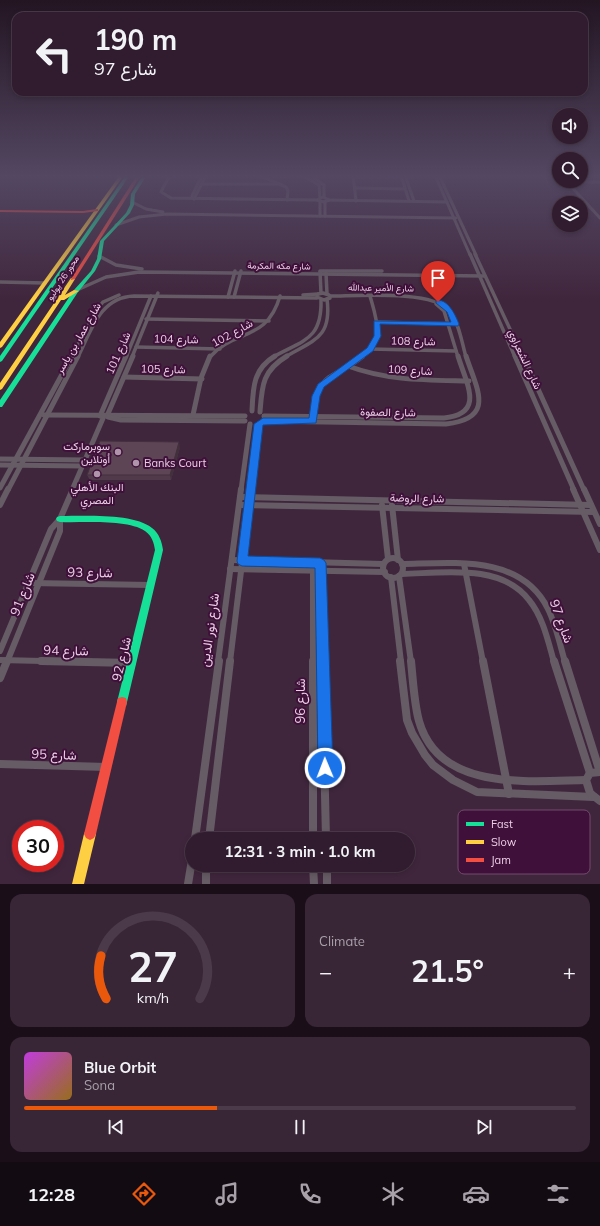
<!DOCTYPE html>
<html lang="en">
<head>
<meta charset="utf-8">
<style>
	body { margin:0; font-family:Mulish,Vazirmatn,sans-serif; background:#382536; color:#f1f3f6; height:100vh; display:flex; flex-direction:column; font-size:15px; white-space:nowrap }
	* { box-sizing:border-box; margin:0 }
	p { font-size:13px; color:#a8a1aa }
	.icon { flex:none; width:22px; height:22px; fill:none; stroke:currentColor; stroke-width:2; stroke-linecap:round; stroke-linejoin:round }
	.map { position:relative; height:884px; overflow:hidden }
	.panel { display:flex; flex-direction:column; gap:10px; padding:10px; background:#1a0f19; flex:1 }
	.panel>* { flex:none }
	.guide { position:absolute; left:12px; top:12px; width:576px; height:84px; border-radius:12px; box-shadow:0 2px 6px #0003,0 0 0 1px #4b3a4a; background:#301c2e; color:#f1f3f6; overflow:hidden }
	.controls { position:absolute; left:552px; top:108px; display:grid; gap:8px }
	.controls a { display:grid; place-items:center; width:36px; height:36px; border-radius:50%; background:#301c2e; box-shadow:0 2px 6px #0003,0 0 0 1px #4b3a4a; font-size:20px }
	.speed { position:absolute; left:12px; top:820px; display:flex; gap:8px; font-size:20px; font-weight:700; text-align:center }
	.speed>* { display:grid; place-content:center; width:52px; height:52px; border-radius:50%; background:#301c2e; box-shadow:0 2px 6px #0003,0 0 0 1px #4b3a4a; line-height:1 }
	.speed .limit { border:6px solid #d22; background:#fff; color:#111 }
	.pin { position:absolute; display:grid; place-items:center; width:34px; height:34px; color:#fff; margin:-41px -17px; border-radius:50% 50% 50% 0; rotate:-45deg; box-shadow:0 0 4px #0007 }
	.pin .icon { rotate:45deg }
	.me { position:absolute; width:44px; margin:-22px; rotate:359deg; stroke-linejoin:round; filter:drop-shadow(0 0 3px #0008) }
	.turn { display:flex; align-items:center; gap:14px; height:84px; padding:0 16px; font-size:18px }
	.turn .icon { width:52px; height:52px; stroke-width:2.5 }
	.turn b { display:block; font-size:28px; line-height:34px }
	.big { font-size:30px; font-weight:700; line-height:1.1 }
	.panel .tile { flex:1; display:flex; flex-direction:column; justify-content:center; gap:6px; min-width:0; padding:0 14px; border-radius:12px; background:#382536 }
	.panel .dial { align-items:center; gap:0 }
	.dial svg { height:104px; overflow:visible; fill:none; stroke:#4b3a4a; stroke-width:7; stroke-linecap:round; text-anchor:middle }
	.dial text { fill:#f1f3f6; stroke:none }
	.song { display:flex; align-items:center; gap:12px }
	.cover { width:48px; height:48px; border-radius:6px; background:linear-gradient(135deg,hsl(290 70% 55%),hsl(40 70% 35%)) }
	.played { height:4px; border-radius:2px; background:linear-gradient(90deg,#ea580c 35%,#4b3a4a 35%) }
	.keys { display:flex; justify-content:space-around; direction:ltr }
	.heat { display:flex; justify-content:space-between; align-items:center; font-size:22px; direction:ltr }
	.panel .tiles { flex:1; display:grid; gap:10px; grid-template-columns:1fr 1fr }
	.tile:last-child { grid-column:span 2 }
	.trip { position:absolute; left:185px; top:832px; width:230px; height:40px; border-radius:20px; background:#301c2e; box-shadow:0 2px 6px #0003,0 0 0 1px #4b3a4a; font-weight:700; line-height:40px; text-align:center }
	.dock { display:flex; height:64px; justify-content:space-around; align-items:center; background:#130b12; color:#a8a1aa }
	.dock .icon { width:28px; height:28px }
	.dock .current { color:#ea580c }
	.dock b { font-size:18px; color:#f1f3f6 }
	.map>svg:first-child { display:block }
</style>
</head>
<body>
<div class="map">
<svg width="600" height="884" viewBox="0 0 600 884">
	<rect width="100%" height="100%" fill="#40263d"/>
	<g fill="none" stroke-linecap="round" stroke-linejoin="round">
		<!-- street-far4 -->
		<g stroke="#665c65" stroke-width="3">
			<polyline points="170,175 161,192 171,198 318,200"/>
			<polyline points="258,175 286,187 288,191 287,200"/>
			<polyline points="301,175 319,185 320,198"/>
			<polyline points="353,175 356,201"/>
			<polyline points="401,175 409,201"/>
			<polyline points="405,175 414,201"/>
			<polyline points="435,175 470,255"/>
			<polyline points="439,175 476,255"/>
			<polyline points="356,177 402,177"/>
			<polyline points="314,178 324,185 324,197"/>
			<polyline points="566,181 600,218"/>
			<polyline points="567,182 600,182"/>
			<polyline points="203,184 281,184"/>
			<polyline points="355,188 405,189"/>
			<polyline points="192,196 202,175"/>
			<polygon points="323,197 329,200 324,202 317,200"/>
			<polyline points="194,199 206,175"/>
			<polyline points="328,200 447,202"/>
			<polyline points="320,201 320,216"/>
			<polyline points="132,202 146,209 163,212"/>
			<polyline points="325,202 325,216"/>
			<polyline points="116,225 139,217 167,214 456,218"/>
		</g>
		<!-- street-far3 -->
		<g stroke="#665c65" stroke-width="3.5">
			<polyline points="470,254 515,357"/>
			<polyline points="475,254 523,357"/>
			<polyline points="99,256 116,265 142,269"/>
			<polyline points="320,271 382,271"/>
			<polyline points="320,272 321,293"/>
			<polyline points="326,273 327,294"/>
			<polyline points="0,282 45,283"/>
			<polyline points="77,290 106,277 139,272 485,276"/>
			<polygon points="323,293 329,295 330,298 324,300 317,297 318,294"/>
			<polyline points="303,295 318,294"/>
			<path d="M330,296C357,296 433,290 450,311C459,323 462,343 466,357"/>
			<polyline points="228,297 235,271"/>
			<polyline points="234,297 241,271"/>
			<polyline points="436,304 444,311 458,357"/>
			<polyline points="146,319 269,321"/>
			<polyline points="376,322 449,324"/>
			<polyline points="136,347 220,349"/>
			<polyline points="370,349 456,351"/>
			<polyline points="71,357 98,308 103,302 119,295"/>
			<path d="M78,357C91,331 100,297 134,296L317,298"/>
			<polyline points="126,357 151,296"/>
			<polyline points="132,357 158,293"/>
			<path d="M210,357C234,329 267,342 280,296"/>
			<path d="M273,357C303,340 322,340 321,300"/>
			<path d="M285,357C314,340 332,338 327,299"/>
			<path d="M361,357C385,339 377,321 370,296"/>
		</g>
		<!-- street-far2 -->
		<g stroke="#665c65" stroke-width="5">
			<polyline points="515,356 574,490"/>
			<polyline points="523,356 584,490"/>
			<path d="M348,366C388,381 427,380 469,381"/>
			<polyline points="124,377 202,379"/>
			<path d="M252,411C253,388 253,369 275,356"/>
			<path d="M260,412C262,386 262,371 287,356"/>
			<polyline points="44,415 245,416"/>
			<polyline points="193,415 201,378 210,356"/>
			<polyline points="100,416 126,356"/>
			<polyline points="107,416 133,356"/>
			<path d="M264,416L444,418C486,414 466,383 458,356"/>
			<polyline points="108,417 121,420 245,421"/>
			<path d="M313,419C318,370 330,382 363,356"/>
			<path d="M263,421L446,424C496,418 477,390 466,356"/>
			<polyline points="0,459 86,460"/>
			<polyline points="0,465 83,466"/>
			<polyline points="0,488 72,356"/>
			<polyline points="8,490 78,356"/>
			<polyline points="72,490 104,416"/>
			<polyline points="241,490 250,424"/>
			<polyline points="251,490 259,424"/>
		</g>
		<!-- street-far1 -->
		<g stroke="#665c65" stroke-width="6">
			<polyline points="573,489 600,550"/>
			<polyline points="584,489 600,524"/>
			<polyline points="241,497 591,505"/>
			<polyline points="0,505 8,489"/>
			<polyline points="240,505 594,512"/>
			<polyline points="382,505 388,559"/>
			<polyline points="392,505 398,560"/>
			<circle cx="393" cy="568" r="10"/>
			<polyline points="232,560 383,564"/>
			<polyline points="313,563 313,662"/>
			<polyline points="320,563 322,662"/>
			<path d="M402,564C453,563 521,554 548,609C556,625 560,645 565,662"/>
			<polyline points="464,564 483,662"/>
			<polyline points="230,569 385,572"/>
			<path d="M402,574C443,573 501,563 529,600C543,617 548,641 554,662"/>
			<polyline points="399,576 411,662"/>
			<polyline points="391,577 401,662"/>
			<polyline points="30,583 151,585"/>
			<polyline points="0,651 51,529 60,519 73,489"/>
			<polyline points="0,660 85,662"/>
			<polyline points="7,662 60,531 60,519"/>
			<polyline points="218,662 241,489"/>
			<polyline points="230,662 251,489"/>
		</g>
		<!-- street -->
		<g stroke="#665c65" stroke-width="8">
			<polyline points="41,661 132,663"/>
			<polyline points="313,661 313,839"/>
			<polyline points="322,661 326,839"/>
			<polyline points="400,661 407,720 412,733 425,755 433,765 453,780 477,792 594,797"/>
			<path d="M411,661C413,680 414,703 419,721C439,792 529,781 586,780"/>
			<polyline points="483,661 509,794"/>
			<polyline points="554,661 590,773"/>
			<polyline points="565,661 600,772"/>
			<polyline points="0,678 7,661"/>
			<polyline points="0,764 107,767"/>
			<polyline points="600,772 590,773 586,780 590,793 600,801"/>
			<polyline points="195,839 219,661"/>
			<polyline points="209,839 230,661"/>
			<polyline points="206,865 206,884"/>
			<polyline points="313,865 314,884"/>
			<polyline points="327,865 327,884"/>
			<polyline points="188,884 192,860"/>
		</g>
		<!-- fast -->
		<g fill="#16e098" fill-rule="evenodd">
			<polygon points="126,175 130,175 2,361 0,362 0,356"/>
			<polygon points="143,175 147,175 135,194 134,205 130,213 104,241 101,259 95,271 78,292 2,407 0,407 0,400 74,290 91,271 97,259 100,241 126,213 130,205 131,194"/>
			<path d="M60,516C84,516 134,513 152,528C159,533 162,542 163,550L127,702L126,706L122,707L118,706L117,702L155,550C154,543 152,536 145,531C127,519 82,523 60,522L57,521L56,519L57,517Z"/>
		</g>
		<!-- slow -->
		<g fill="#ffcf43" fill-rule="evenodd">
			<polygon points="120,175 124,175 2,347 0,348 0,342"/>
			<polygon points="71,278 75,279 65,295 74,290 79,291 64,300 61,300 2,389 0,390 0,383"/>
			<polygon points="90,828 94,830 96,834 84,884 72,884 84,834 86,830"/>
		</g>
		<!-- jam -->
		<g fill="#f24e42" fill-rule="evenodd">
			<polygon points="137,175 141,175 75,279 71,280 71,279"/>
			<polygon points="97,209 98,209 98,211 83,213 0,212 0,210 83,211"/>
			<polygon points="122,697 126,698 127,702 96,834 94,838 90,840 86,838 84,834 118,698"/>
		</g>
	</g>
	<!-- wall -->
	<g fill="#513b4a">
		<polygon points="65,175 109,175 108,176 65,176"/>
		<polygon points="180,447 171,480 90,480 87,475"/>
	</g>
	<!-- shaded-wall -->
	<polygon fill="#42303c" points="179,442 180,447 171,480 170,475"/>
	<!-- building -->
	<polygon fill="#5e4556" stroke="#42303c" points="100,441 179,442 170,475 87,475"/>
	<!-- sky -->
	<linearGradient id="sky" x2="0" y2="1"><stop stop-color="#231522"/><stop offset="0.59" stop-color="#534762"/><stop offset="1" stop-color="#534762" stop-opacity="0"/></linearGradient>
	<rect width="600" height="299" fill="url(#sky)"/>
	<!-- route -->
	<path fill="#1a73e8" stroke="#114b97" d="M436,300C448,299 455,314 459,324L458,326L380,324L381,336L373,351L324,387L320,396L316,423L263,425L248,556L320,558L324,560L326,563L333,768L330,774L325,776L320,774L318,768L315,568L242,566L238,564L237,561L254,424L263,418H309L312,396L318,384L367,348L374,336V321L451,322L447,312L436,303Z"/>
	<!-- markers -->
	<g fill="#b094ac" stroke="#3f113a" stroke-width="1.5">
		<circle cx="118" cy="452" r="4"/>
		<circle cx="136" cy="463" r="4"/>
		<circle cx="97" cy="474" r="4"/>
	</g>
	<g text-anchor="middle" stroke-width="4" stroke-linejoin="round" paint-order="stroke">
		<!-- far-street labels -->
		<g font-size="9" fill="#eccfe7" stroke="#3f113a">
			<text transform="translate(279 266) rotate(1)" y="3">شارع مكه المكرمة</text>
			<text transform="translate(63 278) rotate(-57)" y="3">محور 26 يوليو</text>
			<text transform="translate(381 288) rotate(1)" y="3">شارع الأمير عبدالله</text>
		</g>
		<!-- street labels -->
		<g font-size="11" fill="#eccfe7" stroke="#3f113a">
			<text transform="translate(232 333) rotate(-29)" y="4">شارع 102</text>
			<text transform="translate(78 338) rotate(-60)" y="4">شارع عمار بن ياسر</text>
			<text transform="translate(176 339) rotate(1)" y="4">شارع 104</text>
			<text transform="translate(413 341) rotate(1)" y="4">شارع 108</text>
			<text transform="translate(118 353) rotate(-66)" y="4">شارع 101</text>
			<text transform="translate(525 359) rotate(65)" y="4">شارع الشعراوي</text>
			<text transform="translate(163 369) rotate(1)" y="4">شارع 105</text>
			<text transform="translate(410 370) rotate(3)" y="4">شارع 109</text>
			<text transform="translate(388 412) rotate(1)" y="4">شارع الصفوة</text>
			<text transform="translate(417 498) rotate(1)" y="4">شارع الروضة</text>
		</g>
		<!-- poi labels -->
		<g font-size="11" fill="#eccfe7" stroke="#3f113a" text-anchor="end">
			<text x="110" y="450">سوبرماركت<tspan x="110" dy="13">أونلاين</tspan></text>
			<text x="144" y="467" text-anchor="start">Banks Court</text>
			<text x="97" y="491" text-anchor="middle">البنك الأهلي<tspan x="97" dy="13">المصري</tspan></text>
		</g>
		<!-- near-street labels -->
		<g font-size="13" fill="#eccfe7" stroke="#3f113a">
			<text transform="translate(90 572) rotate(1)" y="5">شارع 93</text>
			<text transform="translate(22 594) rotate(-68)" y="5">شارع 91</text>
			<text transform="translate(562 621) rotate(70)" y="5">شارع 97</text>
			<text transform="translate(209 630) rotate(-82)" y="5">شارع نور الدين</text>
			<text transform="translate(66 650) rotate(1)" y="5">شارع 94</text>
			<text transform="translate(121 659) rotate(-76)" y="5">شارع 92</text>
			<text transform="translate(300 701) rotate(-90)" y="5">شارع 96</text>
			<text transform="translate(54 754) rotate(2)" y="5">شارع 95</text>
		</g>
	</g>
	<!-- legend -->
	<rect x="458" y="810" width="132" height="64" rx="6" fill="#3f113a" stroke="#734a6e" stroke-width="1"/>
	<rect x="466" y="822" width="18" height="4" fill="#16e098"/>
	<rect x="466" y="840" width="18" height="4" fill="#ffcf43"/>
	<rect x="466" y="858" width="18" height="4" fill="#f24e42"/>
	<g font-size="11" fill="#eccfe7">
		<text x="491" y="828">Fast</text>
		<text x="491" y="846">Slow</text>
		<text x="491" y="864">Jam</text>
	</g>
</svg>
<div class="controls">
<a><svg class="icon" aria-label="sound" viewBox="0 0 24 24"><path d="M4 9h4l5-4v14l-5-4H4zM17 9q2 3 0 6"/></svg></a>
<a><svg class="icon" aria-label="search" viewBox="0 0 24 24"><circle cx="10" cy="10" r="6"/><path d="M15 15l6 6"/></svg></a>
<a><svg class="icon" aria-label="layers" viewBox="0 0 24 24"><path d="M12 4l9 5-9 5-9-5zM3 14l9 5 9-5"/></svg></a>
</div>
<div class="speed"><div class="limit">30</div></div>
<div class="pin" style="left:438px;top:302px;background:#d93025"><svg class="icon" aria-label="arrive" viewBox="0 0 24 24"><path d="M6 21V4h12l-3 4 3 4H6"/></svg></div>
<svg class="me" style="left:325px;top:768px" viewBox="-20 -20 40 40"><circle r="17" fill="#1a73e8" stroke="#fff" stroke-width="3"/><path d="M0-11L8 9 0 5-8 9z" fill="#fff"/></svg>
<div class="trip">12:31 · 3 min · 1.0 km</div>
<div class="guide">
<div class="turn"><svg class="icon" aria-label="left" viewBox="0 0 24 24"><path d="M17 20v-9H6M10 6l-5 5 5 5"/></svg><div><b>190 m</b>شارع 97</div></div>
</div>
</div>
<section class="panel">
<div class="tiles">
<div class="tile dial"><svg viewBox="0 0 100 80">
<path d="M14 69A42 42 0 1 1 86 69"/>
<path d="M14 69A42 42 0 0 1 10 36" stroke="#ea580c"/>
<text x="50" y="56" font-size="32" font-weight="700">27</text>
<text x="50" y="72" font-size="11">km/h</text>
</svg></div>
<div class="tile"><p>Climate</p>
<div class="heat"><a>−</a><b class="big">21.5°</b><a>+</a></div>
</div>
<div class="tile">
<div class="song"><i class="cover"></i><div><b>Blue Orbit</b><p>Sona</p></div></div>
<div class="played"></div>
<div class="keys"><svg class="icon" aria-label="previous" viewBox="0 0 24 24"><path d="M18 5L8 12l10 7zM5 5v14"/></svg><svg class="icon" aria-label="pause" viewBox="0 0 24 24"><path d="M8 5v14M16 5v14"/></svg><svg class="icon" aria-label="next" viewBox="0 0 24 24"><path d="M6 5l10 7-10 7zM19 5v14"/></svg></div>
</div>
</div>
</section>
<nav class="dock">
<b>12:28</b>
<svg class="icon current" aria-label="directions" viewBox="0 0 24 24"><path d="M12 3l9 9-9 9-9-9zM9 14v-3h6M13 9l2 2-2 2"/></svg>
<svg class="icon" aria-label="music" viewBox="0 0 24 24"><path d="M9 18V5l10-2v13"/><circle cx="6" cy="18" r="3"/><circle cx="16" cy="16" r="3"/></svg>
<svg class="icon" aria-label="phone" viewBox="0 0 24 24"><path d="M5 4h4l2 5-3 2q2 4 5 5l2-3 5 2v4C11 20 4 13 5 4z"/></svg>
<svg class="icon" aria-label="climate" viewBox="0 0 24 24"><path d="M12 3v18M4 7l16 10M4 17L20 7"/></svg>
<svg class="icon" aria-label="car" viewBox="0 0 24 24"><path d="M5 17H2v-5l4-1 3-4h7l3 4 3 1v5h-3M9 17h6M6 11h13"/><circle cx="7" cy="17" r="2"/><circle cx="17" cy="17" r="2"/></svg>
<svg class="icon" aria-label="filters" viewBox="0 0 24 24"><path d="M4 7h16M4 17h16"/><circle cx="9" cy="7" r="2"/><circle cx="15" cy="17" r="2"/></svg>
</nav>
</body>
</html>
